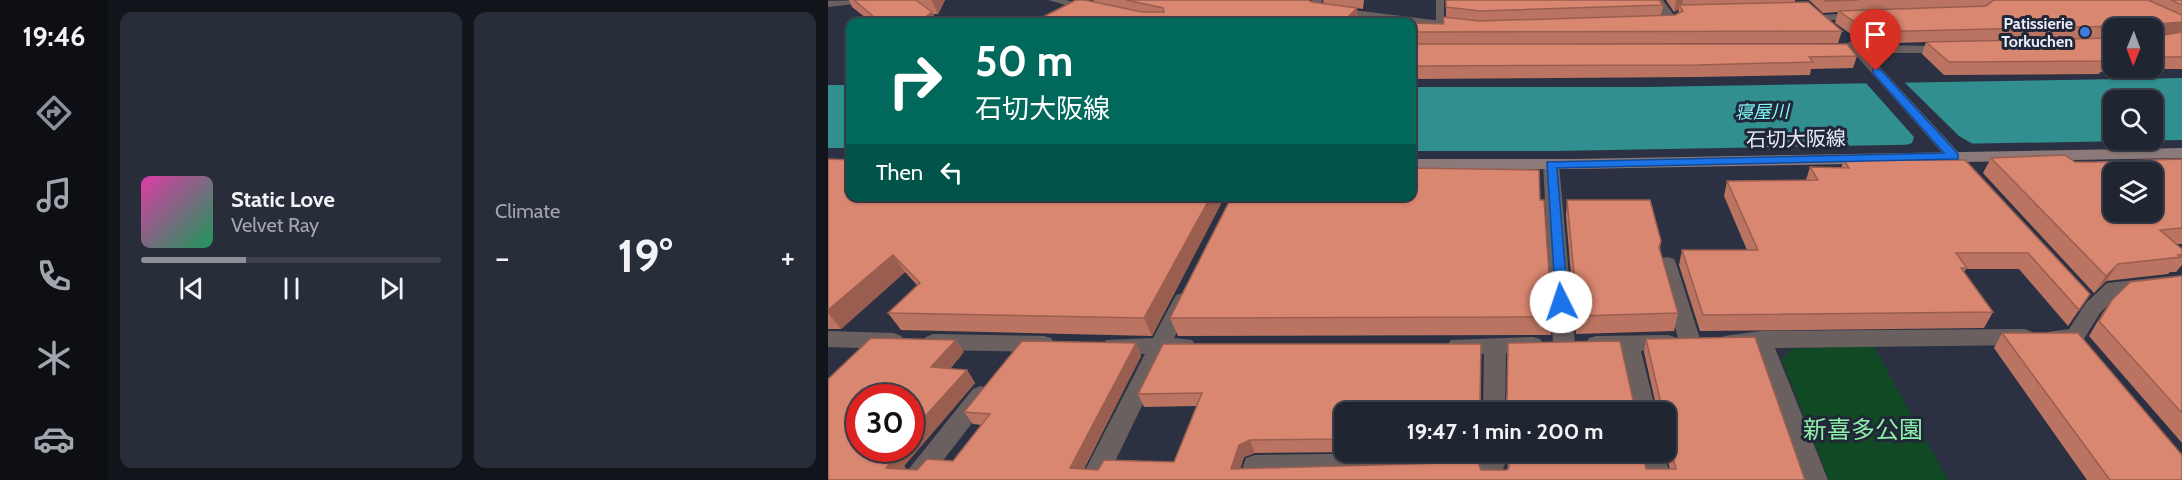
<!DOCTYPE html>
<html lang="en">
<head>
<meta charset="utf-8">
<style>
	body { margin:0; font-family:Cabin,"Noto Sans JP",sans-serif; background:#282d3a; color:#f1f3f6; height:100vh; display:flex; flex-direction:column; font-size:22px; white-space:nowrap }
	* { box-sizing:border-box; margin:0 }
	p { font-size:20px; color:#a2a5ac }
	.icon { flex:none; width:33px; height:33px; fill:none; stroke:currentColor; stroke-width:2; stroke-linecap:round; stroke-linejoin:round }
	.map { position:relative; flex:1; overflow:hidden }
	.details { display:flex; flex-direction:column; gap:12px; padding:12px; background:#12141c; width:720px }
	.details>* { flex:none }
	.banner { position:absolute; left:18px; top:18px; width:570px; height:183px; border-radius:12px; box-shadow:0 2px 4px #0004,0 0 0 2px #3d424d; background:#00695c; color:#fff; overflow:hidden }
	.needle { width:39px; rotate:181deg }
	.tools { position:absolute; left:1275px; top:18px; display:grid; gap:12px }
	.tools a { display:grid; place-items:center; width:60px; height:60px; border-radius:12px; background:#202532; box-shadow:0 2px 4px #0004,0 0 0 2px #3d424d; font-size:30px }
	.speed { position:absolute; left:18px; top:384px; display:flex; gap:12px; font-size:30px; font-weight:700; text-align:center }
	.speed>* { display:grid; place-content:center; width:78px; height:78px; border-radius:50%; background:#202532; box-shadow:0 2px 4px #0004,0 0 0 2px #3d424d; line-height:1 }
	.speed .limit { border:9px solid #d22; background:#fff; color:#111 }
	.pin { position:absolute; display:grid; place-items:center; width:51px; height:51px; color:#fff; margin:-62px -26px; border-radius:50% 50% 50% 0; rotate:-45deg; box-shadow:0 0 6px #0007 }
	.pin .icon { rotate:45deg }
	.me { position:absolute; width:66px; margin:-33px; rotate:356deg; stroke-linejoin:round; filter:drop-shadow(0 0 4px #0008) }
	.turn { display:flex; align-items:center; gap:21px; height:126px; padding:0 30px; font-size:27px }
	.turn .icon { width:78px; height:78px; stroke-width:2.5 }
	.turn b { display:block; font-size:42px; line-height:51px }
	.then { display:flex; align-items:center; height:57px; padding:0 30px; background:#0003; gap:12px; font-size:22px }
	.big { font-size:45px; font-weight:700; line-height:1.1 }
	.details .widget { flex:1; display:flex; flex-direction:column; justify-content:center; gap:9px; min-width:0; padding:0 21px; border-radius:12px; background:#282d3a }
	.song { display:flex; align-items:center; gap:18px }
	.cover { width:72px; height:72px; border-radius:9px; background:linear-gradient(135deg,hsl(320 70% 55%),hsl(150 70% 35%)) }
	.played { height:6px; border-radius:3px; background:linear-gradient(90deg,#8c9099 35%,#3d424d 35%) }
	.keys { display:flex; justify-content:space-around; direction:ltr }
	.heat { display:flex; justify-content:space-between; align-items:center; font-size:33px; direction:ltr }
	.details .tiles { flex:1; display:grid; gap:12px; grid-template-columns:repeat(2,1fr) }
	.trip { position:absolute; left:506px; top:402px; width:342px; height:60px; border-radius:12px; background:#202532; box-shadow:0 2px 4px #0004,0 0 0 2px #3d424d; font-weight:700; line-height:60px; text-align:center }
	main { display:flex; flex:1; min-height:0 }
	.tab-bar { display:flex; flex-direction:column; width:108px; justify-content:space-around; align-items:center; background:#0d0f14; color:#a2a5ac }
	.tab-bar .icon { width:42px; height:42px }
	.tab-bar .selected { color:#8c9099 }
	.tab-bar b { font-size:27px; color:#f1f3f6 }
	.map>svg:first-child { display:block }
</style>
</head>
<body>
<main>
<nav class="tab-bar">
<b>19:46</b>
<svg class="icon selected" aria-label="directions" viewBox="0 0 24 24"><path d="M12 3l9 9-9 9-9-9zM9 14v-3h6M13 9l2 2-2 2"/></svg>
<svg class="icon" aria-label="music" viewBox="0 0 24 24"><path d="M9 18V5l10-2v13"/><circle cx="6" cy="18" r="3"/><circle cx="16" cy="16" r="3"/></svg>
<svg class="icon" aria-label="phone" viewBox="0 0 24 24"><path d="M5 4h4l2 5-3 2q2 4 5 5l2-3 5 2v4C11 20 4 13 5 4z"/></svg>
<svg class="icon" aria-label="climate" viewBox="0 0 24 24"><path d="M12 3v18M4 7l16 10M4 17L20 7"/></svg>
<svg class="icon" aria-label="car" viewBox="0 0 24 24"><path d="M5 17H2v-5l4-1 3-4h7l3 4 3 1v5h-3M9 17h6M6 11h13"/><circle cx="7" cy="17" r="2"/><circle cx="17" cy="17" r="2"/></svg>
</nav>
<section class="details">
<div class="tiles">
<div class="widget">
<div class="song"><i class="cover"></i><div><b>Static Love</b><p>Velvet Ray</p></div></div>
<div class="played"></div>
<div class="keys"><svg class="icon" aria-label="previous" viewBox="0 0 24 24"><path d="M18 5L8 12l10 7zM5 5v14"/></svg><svg class="icon" aria-label="pause" viewBox="0 0 24 24"><path d="M8 5v14M16 5v14"/></svg><svg class="icon" aria-label="next" viewBox="0 0 24 24"><path d="M6 5l10 7-10 7zM19 5v14"/></svg></div>
</div>
<div class="widget"><p>Climate</p>
<div class="heat"><a>−</a><b class="big">19°</b><a>+</a></div>
</div>
</div>
</section>
<div class="map">
<svg width="1354" height="480" viewBox="0 0 1354 480">
	<rect width="100%" height="100%" fill="#2b3142"/>
	<!-- green -->
	<polygon fill="#114925" points="1045,345 1120,480 1001,480 954,360 963,349"/>
	<!-- water -->
	<g fill="#318f90" fill-rule="evenodd">
		<path d="M1354,78V140L727,151H584V87H818ZM1286,100H1324V140H1286Z"/>
		<rect x="0" y="85" width="22" height="63"/>
	</g>
	<!-- pier -->
	<polygon fill="#2b3142" points="1075,81 1131,136 1150,147 1073,147 1084,143 1086,137 1037,82"/>
	<g fill="none" stroke-linecap="round" stroke-linejoin="round">
		<!-- lane -->
		<polygon fill="#6b6060" fill-rule="evenodd" points="608,0 616,0 616,24 612,26 608,24"/>
		<!-- street -->
		<g fill="#6b6060" fill-rule="evenodd">
			<polygon points="41,0 36,3 0,7 0,1"/>
			<polygon points="220,0 238,0 268,9 262,12"/>
			<polygon points="484,0 494,0 493,6 630,23 636,26 630,29 487,12 481,9"/>
			<polygon points="825,0 835,0 851,22 849,24 824,25 824,21 837,19"/>
			<polygon points="1032,13 1038,16 1036,18 992,21 986,18 992,15"/>
			<polygon points="1023,41 1031,45 1123,46 1125,49 1119,53 1039,53 1144,167 1146,170 1144,173 1132,173 1026,53 999,53 993,49 999,45 1017,45"/>
			<polygon points="723,159 731,164 747,344 743,350 736,352 729,350 725,344 715,164"/>
			<polygon points="839,257 846,259 848,263 873,342 869,347 862,350 855,347 851,342 830,263 832,259"/>
			<polygon points="1354,275 1354,287 1291,294 1272,313 1254,342 1247,345 1220,342 1217,337 1220,332 1241,329 1258,303 1279,283"/>
			<polygon points="355,293 362,295 365,300 346,338 364,340 368,346 364,352 339,354 278,480 252,480 317,354 278,352 274,346 278,340 325,338 348,295"/>
			<polygon points="1197,329 1204,332 1207,337 1204,342 1197,345 947,348 1000,480 974,480 926,348 896,346 892,341 896,336 933,331"/>
			<polygon points="0,331 66,333 73,336 77,341 73,346 66,349 0,347"/>
			<polygon points="105,334 216,336 223,338 227,344 223,350 216,352 105,350 98,347 94,342 98,337"/>
			<polygon points="840,335 847,337 851,343 847,349 813,351 828,412 805,412 792,351 761,350 757,344 761,338 768,336"/>
			<polygon points="705,337 712,339 716,345 712,351 678,353 677,412 655,412 656,354 623,352 619,346 623,340"/>
			<polygon points="153,386 161,389 164,395 161,401 100,480 72,480 145,389"/>
			<polygon points="669,452 675,453 678,461 675,469 666,472 437,477 436,480 410,480 418,458 427,455"/>
			<polygon points="812,452 836,452 843,480 817,480"/>
		</g>
		<!-- secondary -->
		<polygon fill="#8c7a7a" fill-rule="evenodd" points="1354,148 1354,158 747,169 584,169 584,159 747,159"/>
	</g>
	<!-- wall -->
	<g fill="#bb7461" fill-rule="evenodd">
		<polygon points="21,0 117,0 110,14 105,14 110,22 43,22 24,7"/>
		<polygon points="265,0 482,0 481,1 484,2 496,4 495,0 536,0 535,9 529,8 530,20 205,22 266,2"/>
		<polygon points="618,0 835,5 833,16 847,15 850,14 851,9 846,12 838,0 967,0 967,2 1014,31 1010,43 584,44 1029,56 1025,68 983,69 982,75 867,77 584,79 584,23 616,24 618,18"/>
		<path d="M981,0H1354V69H1304L1303,72H1272L1271,74L1116,75L1094,54L1098,42L1037,44L1007,23L1010,12L995,13ZM1286,28H1324V68H1286Z"/>
		<polygon points="1163,158 1247,162 1267,162 1354,159 1354,244 1349,244 1354,249 1354,265 1348,272 1342,272 1340,274 1278,281 1266,293 1155,173"/>
		<polygon points="0,159 397,196 324,336 73,330 60,313 89,285 77,272 13,329 0,329"/>
		<polygon points="1016,160 1137,160 1262,294 1240,326 1191,269 1138,269 1136,272 1165,312 1156,328 872,331 851,265 854,250 919,250 896,196 899,181 978,180 982,167 1013,168"/>
		<polygon points="712,200 724,317 723,335 350,336 342,318"/>
		<polygon points="739,200 833,241 832,250 850,313 846,331 748,334 738,216"/>
		<polygon points="1354,276 1354,443 1261,336 1274,314 1284,300"/>
		<polygon points="1174,333 1354,480 1259,480 1166,348"/>
		<path d="M818,339L977,480H0L136,352L122,369L139,370L147,383L76,466L78,469L89,470L125,461L153,425L145,424L136,412L308,343L313,356L256,469L270,470L346,462L369,406L316,407L310,394L653,344V401L677,402L805,400L827,401L816,352ZM516,412H837V450L842,469H818L815,452H678L680,469L679,470L412,468L416,457L427,453L531,452H516Z"/>
	</g>
	<!-- shaded-wall -->
	<g fill="#995e4f">
		<polygon points="103,0 117,0 110,14"/>
		<polygon points="848,0 855,0 854,8 851,5 851,9 846,12"/>
		<polygon points="529,8 530,19 518,19"/>
		<polygon points="104,12 109,22 90,22"/>
		<polygon points="1354,22 1354,33 1324,36 1329,24"/>
		<polygon points="383,196 397,196 324,336 316,318"/>
		<polygon points="65,255 77,272 13,329 0,313 0,310"/>
		<polygon points="1290,264 1278,281 1266,293 1278,276"/>
		<polygon points="128,340 136,352 112,380 103,367"/>
		<polygon points="308,343 313,356 250,480 242,468"/>
		<polygon points="139,370 147,383 76,466 78,469 58,468 62,456 69,448 82,448 82,433"/>
		<polygon points="422,440 427,453 416,457 409,480 403,469 411,445"/>
	</g>
	<!-- building -->
	<g fill="#da8771" stroke="#995e4f" stroke-width="1.5" fill-rule="evenodd">
		<polygon points="26,0 88,0 104,12 90,22 52,22"/>
		<polygon points="248,0 257,0 314,12 336,12 335,8 298,0 480,0 484,2 529,8 518,19 581,22 205,22"/>
		<polygon points="618,0 831,0 835,5 652,11 618,7"/>
		<polygon points="997,0 1031,0 998,1"/>
		<polygon points="1166,0 1320,0 1354,15 1354,22 1329,24 1331,36 1354,32 1354,57 1324,57 1324,28 1295,28 1293,26 1041,32 1011,11 1158,6"/>
		<polygon points="1343,0 1354,0 1354,5"/>
		<polygon points="980,2 1014,31 584,32 584,23 616,24 615,17 652,21 847,15 855,11 851,5"/>
		<polygon points="1286,38 1286,59 1276,59 1278,61 1121,62 1098,42"/>
		<polygon points="584,44 1019,44 1029,56 981,57 985,62 870,65 584,66"/>
		<path d="M1237,155L1247,162H1267L1354,159V228L1332,230L1354,249V255H1350L1353,257L1290,264L1278,276L1163,158ZM1286,172H1324V212H1286Z"/>
		<polygon points="0,159 22,160 22,196 383,196 316,318 60,313 92,283 65,255 0,310"/>
		<polygon points="1016,160 1137,160 1262,294 1251,310 1200,253 1128,253 1139,268 1133,268 1165,312 875,315 854,250 930,250 899,181 990,180 982,167 1021,168"/>
		<polygon points="584,168 711,170 712,200 716,200 724,317 342,318 404,196 584,196"/>
		<polygon points="739,200 822,200 833,241 831,247 850,313 750,316"/>
		<polygon points="1354,276 1354,413 1271,321 1284,300 1302,282"/>
		<polygon points="1174,333 1250,333 1354,455 1354,480 1282,480"/>
		<path d="M927,337L977,480H0V379L43,338L128,340L103,367L139,370L82,433V398H32V448H69L62,456H67L58,468L89,470L99,459L125,461L162,414L136,412L194,341L308,343L242,468L270,470L276,460L346,462L374,393L310,394L335,344H653L652,401L677,402L679,399L680,343L792,341L805,400L830,402L832,399L818,339ZM516,412H837V438H840L848,469H818L815,452H680L681,467L679,470H653L650,462L403,469L411,445L422,440L516,439Z"/>
	</g>
	<!-- route -->
	<polygon fill="#1a73e8" stroke="#114b97" stroke-width="1.5" points="1045,69 1052,69 1130,154 1130,159 729,168 740,302 733,307 728,305 719,162 1116,153 1045,73"/>
	<!-- markers -->
	<circle fill="#3f7fe0" stroke="#212738" stroke-width="2" cx="1257" cy="32" r="6"/>
	<g text-anchor="middle" stroke-width="6" stroke-linejoin="round" paint-order="stroke">
		<!-- far-poi labels -->
		<g font-size="16" font-weight="bold" fill="#e9edf9" stroke="#212738" text-anchor="end">
			<text x="1245" y="29">Patissierie<tspan x="1245" dy="18">Torkuchen</tspan></text>
		</g>
		<!-- far-water labels -->
		<g font-size="18" font-style="italic" fill="#81fbfc" stroke="#212738">
			<text transform="translate(934 112) rotate(-1)" y="6">寝屋川</text>
		</g>
		<!-- street labels -->
		<g font-size="20" fill="#e9edf9" stroke="#212738">
			<text transform="translate(968 139) rotate(-1)" y="7">石切大阪線</text>
		</g>
		<!-- near-park labels -->
		<g font-size="24" fill="#8ef0a8" stroke="#212738">
			<text x="1035" y="438">新喜多公園</text>
		</g>
	</g>
</svg>
<div class="tools">
<a><svg class="needle" viewBox="-14 -14 28 28"><path d="M0-13l5 13h-10z" fill="#e53935"/><path d="M0 13l5-13h-10z" fill="#a2a5ac"/></svg></a>
<a><svg class="icon" aria-label="search" viewBox="0 0 24 24"><circle cx="10" cy="10" r="6"/><path d="M15 15l6 6"/></svg></a>
<a><svg class="icon" aria-label="layers" viewBox="0 0 24 24"><path d="M12 4l9 5-9 5-9-5zM3 14l9 5 9-5"/></svg></a>
</div>
<div class="speed"><div class="limit">30</div></div>
<div class="pin" style="left:1048px;top:71px;background:#d93025"><svg class="icon" aria-label="arrive" viewBox="0 0 24 24"><path d="M6 21V4h12l-3 4 3 4H6"/></svg></div>
<svg class="me" style="left:733px;top:302px" viewBox="-20 -20 40 40"><circle r="19" fill="#fff"/><path d="M0-13L10 11 0 6-10 11z" fill="#1a73e8"/></svg>
<div class="trip">19:47 · 1 min · 200 m</div>
<div class="banner">
<div class="turn"><svg class="icon" aria-label="right" viewBox="0 0 24 24"><path d="M7 20v-9h11M14 6l5 5-5 5"/></svg><div><b>50 m</b>石切大阪線</div></div>
<div class="then">Then<svg class="icon" aria-label="left" viewBox="0 0 24 24"><path d="M17 20v-9H6M10 6l-5 5 5 5"/></svg></div>
</div>
</div>
</main>
</body>
</html>
